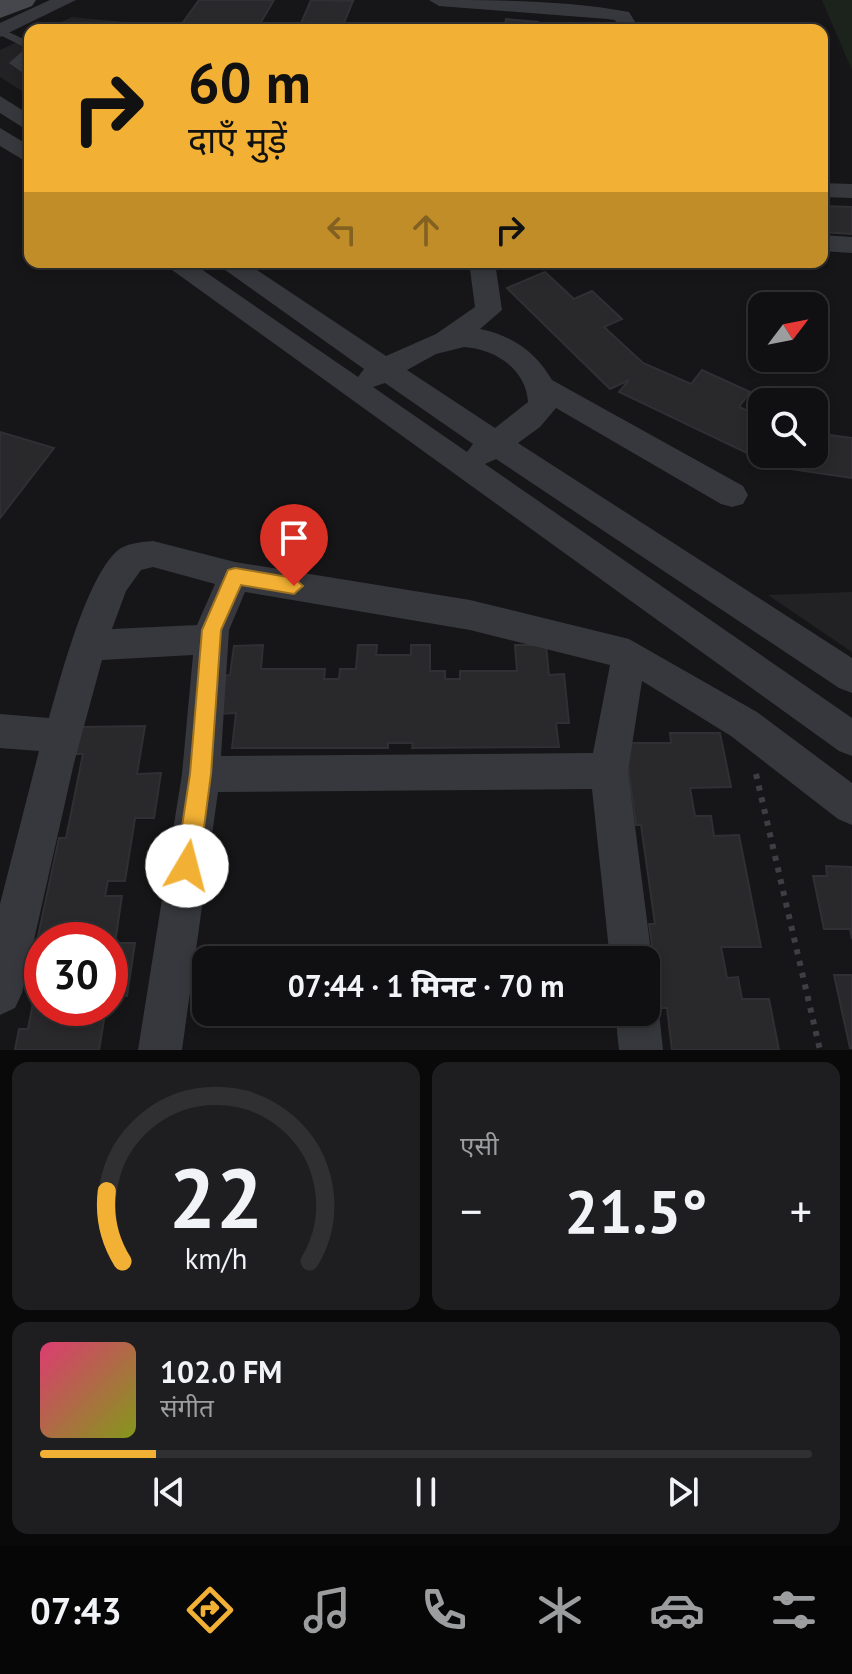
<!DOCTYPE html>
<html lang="hi">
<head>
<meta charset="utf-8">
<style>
	body { margin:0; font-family:"PT Sans","Noto Sans Devanagari",sans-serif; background:#1e1e20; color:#f1f3f6; height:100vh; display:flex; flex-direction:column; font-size:30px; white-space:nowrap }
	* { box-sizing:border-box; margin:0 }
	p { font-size:26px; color:#9c9d9f }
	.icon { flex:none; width:44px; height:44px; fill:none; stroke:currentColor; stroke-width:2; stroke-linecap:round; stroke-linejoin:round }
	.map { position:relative; height:1050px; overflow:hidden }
	.side { display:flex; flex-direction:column; gap:12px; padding:12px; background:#09090a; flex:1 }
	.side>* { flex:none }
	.banner { position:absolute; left:24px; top:24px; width:804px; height:244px; border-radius:16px; box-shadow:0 4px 12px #0003,0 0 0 2px #303032; background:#f2b134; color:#111; overflow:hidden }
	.needle { width:52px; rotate:58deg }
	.fabs { position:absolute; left:748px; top:292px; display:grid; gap:16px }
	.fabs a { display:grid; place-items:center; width:80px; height:80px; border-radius:16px; background:#101012; box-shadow:0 4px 12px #0003,0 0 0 2px #303032; font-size:40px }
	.speed { position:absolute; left:24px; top:922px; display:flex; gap:16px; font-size:40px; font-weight:700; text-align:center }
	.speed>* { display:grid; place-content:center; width:104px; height:104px; border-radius:50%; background:#101012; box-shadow:0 4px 12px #0003,0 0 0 2px #303032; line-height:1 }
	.speed .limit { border:12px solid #d22; background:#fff; color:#111 }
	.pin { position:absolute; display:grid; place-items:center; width:68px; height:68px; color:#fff; margin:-82px -34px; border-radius:50% 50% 50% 0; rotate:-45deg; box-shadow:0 0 8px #0007 }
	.pin .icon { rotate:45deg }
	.me { position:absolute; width:88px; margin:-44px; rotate:8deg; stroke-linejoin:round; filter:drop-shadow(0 0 6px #0008) }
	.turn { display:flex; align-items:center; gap:28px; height:168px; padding:0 32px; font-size:36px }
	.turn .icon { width:104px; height:104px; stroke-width:2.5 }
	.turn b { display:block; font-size:56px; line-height:68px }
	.lanes { display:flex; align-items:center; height:76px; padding:0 32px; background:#0003; justify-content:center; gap:40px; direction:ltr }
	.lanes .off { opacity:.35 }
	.big { font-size:60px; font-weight:800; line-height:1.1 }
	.side .card { flex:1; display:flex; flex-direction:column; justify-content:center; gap:12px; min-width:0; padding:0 28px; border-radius:16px; background:#1e1e20 }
	.side .dial { align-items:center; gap:0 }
	.dial svg { height:208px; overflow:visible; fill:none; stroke:#303032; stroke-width:7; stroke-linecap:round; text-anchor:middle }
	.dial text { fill:#f1f3f6; stroke:none }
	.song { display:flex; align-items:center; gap:24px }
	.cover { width:96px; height:96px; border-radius:12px; background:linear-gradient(135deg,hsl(340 70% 55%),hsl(70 70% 35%)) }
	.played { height:8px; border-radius:4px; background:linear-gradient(90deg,#f2b134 15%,#303032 15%) }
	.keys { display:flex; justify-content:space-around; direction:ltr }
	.heat { display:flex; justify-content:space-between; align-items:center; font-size:44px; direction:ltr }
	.side .tiles { flex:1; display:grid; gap:12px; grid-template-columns:1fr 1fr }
	.card:last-child { grid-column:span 2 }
	.trip { position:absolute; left:192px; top:946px; width:468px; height:80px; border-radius:16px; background:#101012; box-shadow:0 4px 12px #0003,0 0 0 2px #303032; font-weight:800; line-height:80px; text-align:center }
	.tabs { display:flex; height:128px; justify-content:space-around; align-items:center; background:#060607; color:#9c9d9f }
	.tabs .icon { width:56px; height:56px }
	.tabs .selected { color:#f2b134 }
	.tabs b { font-size:36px; color:#f1f3f6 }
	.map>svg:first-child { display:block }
</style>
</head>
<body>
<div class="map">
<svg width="852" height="1050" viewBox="0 0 852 1050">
	<rect width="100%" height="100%" fill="#161618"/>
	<!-- built -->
	<g fill="#222225">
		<polygon points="72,17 211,30 44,30"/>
		<polygon points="30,36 30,96 0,77 0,50"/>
		<polygon points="852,592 852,652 768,595"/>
	</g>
	<!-- green -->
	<polygon fill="#1c231d" points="822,0 852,0 852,70"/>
	<!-- building -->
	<g fill="#29292c" stroke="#303034" stroke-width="2">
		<polygon points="199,0 274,0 257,29 181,25"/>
		<polygon points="311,0 353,1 341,30 298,30"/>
		<polygon points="506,19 538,22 536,30 504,30"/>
		<polygon points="552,23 617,28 617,30 551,30"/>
		<polygon points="822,206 852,207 852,234 822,232"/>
		<polygon points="545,272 574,299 592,291 622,319 604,327 643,363 691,384 702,370 750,392 739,407 762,417 762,454 814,454 814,433 852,438 852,478 783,468 782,454 774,466 619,392 629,380 610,389 507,288"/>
		<polygon points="0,432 54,448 0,518"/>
		<polygon points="263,645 261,669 325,669 324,679 339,679 340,669 356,669 358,645 377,645 376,655 411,655 411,645 430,645 430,671 445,671 445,679 460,679 460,671 517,671 515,645 546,645 549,675 564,674 569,723 556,723 559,747 412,748 413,743 388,743 388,748 232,748 236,713 218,714 222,676 230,675 234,646"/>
		<polygon points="145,726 137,774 161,773 154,818 135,818 125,881 108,881 105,896 122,896 115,943 135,943 127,996 110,995 110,940 42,940 42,955 34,955 59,838 66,838 83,754 76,754 81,727"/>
		<polygon points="670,733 720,733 731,787 690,788 695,816 711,816 714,836 739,835 761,947 721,947 727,978 738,977 742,999 769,999 779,1050 672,1050 667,1008 661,1008 649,924 655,924 641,825 636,825 625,743 671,743"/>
		<polygon points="826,866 852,867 852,939 850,929 824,929 813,876 827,876"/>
		<polygon points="42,955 42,1008 106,1008 99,1050 15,1050 19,1029 28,1029"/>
		<polygon points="834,975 852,975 852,1048 850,1048"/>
	</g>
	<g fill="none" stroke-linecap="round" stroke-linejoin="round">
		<!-- path -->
		<polyline stroke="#3d3f44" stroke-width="6" stroke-dasharray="5 7" stroke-linecap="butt" points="756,774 820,1050"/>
		<!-- lane -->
		<g fill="#37383d" fill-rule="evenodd">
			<polygon points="98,24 138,27 143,30 72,30"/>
			<polygon points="0,28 30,42 30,55 21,63 30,70 30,78 9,63 26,48 0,35"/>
		</g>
		<!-- street -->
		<g fill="#37383d" fill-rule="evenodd">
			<polygon points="50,0 76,0 0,37 0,23"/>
			<path d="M429,0C495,0 565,0 629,12L640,30H620L615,20L607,19L439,6Z"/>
			<polygon points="0,96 30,115 30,132 0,113"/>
			<polygon points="0,128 30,146 30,164 0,146"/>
			<polygon points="822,183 852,184 852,198 822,197"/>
			<polygon points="822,235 852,237 852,253 822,251"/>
			<path d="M161,262H191L358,377L364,369L214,262H245L386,356L436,334L475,307L469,262H495L502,310L480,329C511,335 536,352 552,380L743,486L748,495L743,504L732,507L721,504L556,408L540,427L518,443L852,658V693L839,688L496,459L485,464L852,718V756L839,751ZM464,347C495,349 526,369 528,402L495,428L407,370L436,354ZM385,383L473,444L467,452L373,387Z"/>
			<path d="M153,541L235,562L470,600L629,639L757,712L852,783V825L838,819L731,736L642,681L628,771L652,960L646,975V960H610L592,789L218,792L182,1050H138L182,774L193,655L102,660L74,763L22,993L15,1008L0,1015V904L39,751L0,748V714L49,718C61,676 86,579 117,551C126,543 142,542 153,541ZM153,567L215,584L197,625L112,629L126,591L141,570ZM245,592L470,630L610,665L593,753L221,756L229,630Z"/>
			<polygon points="646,994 652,997 659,1012 663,1050 619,1050 615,1012 646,1012"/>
		</g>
		<!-- secondary -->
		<polygon fill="#45474d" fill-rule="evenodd" points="0,0 36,0 32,6 0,18"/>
	</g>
	<!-- route -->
	<polygon fill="#f2b134" stroke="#9d7322" stroke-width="2" points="235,568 294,578 303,586 294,594 241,585 221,630 211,774 199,866 195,874 187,878 179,874 176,866 190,774 202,630 228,570"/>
</svg>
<div class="fabs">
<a><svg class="needle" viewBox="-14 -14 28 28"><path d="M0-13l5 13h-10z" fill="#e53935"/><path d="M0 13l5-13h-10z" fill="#9c9d9f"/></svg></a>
<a><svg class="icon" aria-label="search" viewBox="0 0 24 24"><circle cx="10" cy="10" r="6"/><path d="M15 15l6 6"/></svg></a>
</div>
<div class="speed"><div class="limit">30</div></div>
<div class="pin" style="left:294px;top:586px;background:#d93025"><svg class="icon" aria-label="arrive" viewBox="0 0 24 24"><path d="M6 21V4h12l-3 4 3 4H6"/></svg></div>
<svg class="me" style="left:187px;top:866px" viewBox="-20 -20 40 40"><circle r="19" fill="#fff"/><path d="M0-13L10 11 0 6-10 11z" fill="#f2b134"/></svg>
<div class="trip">07:44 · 1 मिनट · 70 m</div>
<div class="banner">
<div class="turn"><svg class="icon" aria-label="right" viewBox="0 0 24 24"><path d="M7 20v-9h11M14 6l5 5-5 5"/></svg><div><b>60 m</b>दाएँ मुड़ें</div></div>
<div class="lanes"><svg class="icon off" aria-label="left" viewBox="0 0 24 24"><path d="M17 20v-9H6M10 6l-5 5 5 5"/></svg><svg class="icon off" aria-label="ahead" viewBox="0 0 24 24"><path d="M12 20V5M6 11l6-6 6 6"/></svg><svg class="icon" aria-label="right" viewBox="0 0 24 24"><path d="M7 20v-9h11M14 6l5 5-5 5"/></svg></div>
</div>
</div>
<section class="side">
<div class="tiles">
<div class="card dial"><svg viewBox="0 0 100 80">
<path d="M14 69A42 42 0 1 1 86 69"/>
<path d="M14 69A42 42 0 0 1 8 42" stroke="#f2b134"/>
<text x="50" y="56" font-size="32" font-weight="700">22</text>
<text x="50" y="72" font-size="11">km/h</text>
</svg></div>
<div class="card"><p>एसी</p>
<div class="heat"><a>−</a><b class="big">21.5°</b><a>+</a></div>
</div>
<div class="card">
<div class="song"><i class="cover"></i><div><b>102.0 FM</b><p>संगीत</p></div></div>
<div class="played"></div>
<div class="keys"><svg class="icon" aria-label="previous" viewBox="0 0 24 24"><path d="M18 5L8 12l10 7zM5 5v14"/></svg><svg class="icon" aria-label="pause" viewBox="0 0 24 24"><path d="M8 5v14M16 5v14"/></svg><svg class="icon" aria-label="next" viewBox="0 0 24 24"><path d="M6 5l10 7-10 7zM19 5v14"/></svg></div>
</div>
</div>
</section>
<nav class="tabs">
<b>07:43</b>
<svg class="icon selected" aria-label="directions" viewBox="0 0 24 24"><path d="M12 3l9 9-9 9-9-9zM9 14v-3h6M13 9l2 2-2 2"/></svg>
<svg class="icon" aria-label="music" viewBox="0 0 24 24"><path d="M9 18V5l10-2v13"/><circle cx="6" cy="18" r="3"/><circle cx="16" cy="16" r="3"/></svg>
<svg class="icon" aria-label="phone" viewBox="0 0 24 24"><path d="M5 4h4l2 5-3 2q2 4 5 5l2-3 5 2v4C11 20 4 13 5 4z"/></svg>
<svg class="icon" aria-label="climate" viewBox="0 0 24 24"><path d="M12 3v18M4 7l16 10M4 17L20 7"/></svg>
<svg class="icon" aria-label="car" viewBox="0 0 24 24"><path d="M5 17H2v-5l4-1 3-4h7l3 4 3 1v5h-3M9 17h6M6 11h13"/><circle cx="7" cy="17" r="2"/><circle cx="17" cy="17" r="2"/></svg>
<svg class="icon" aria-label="filters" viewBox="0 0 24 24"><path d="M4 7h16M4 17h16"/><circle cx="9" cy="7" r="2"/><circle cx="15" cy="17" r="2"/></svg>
</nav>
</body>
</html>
